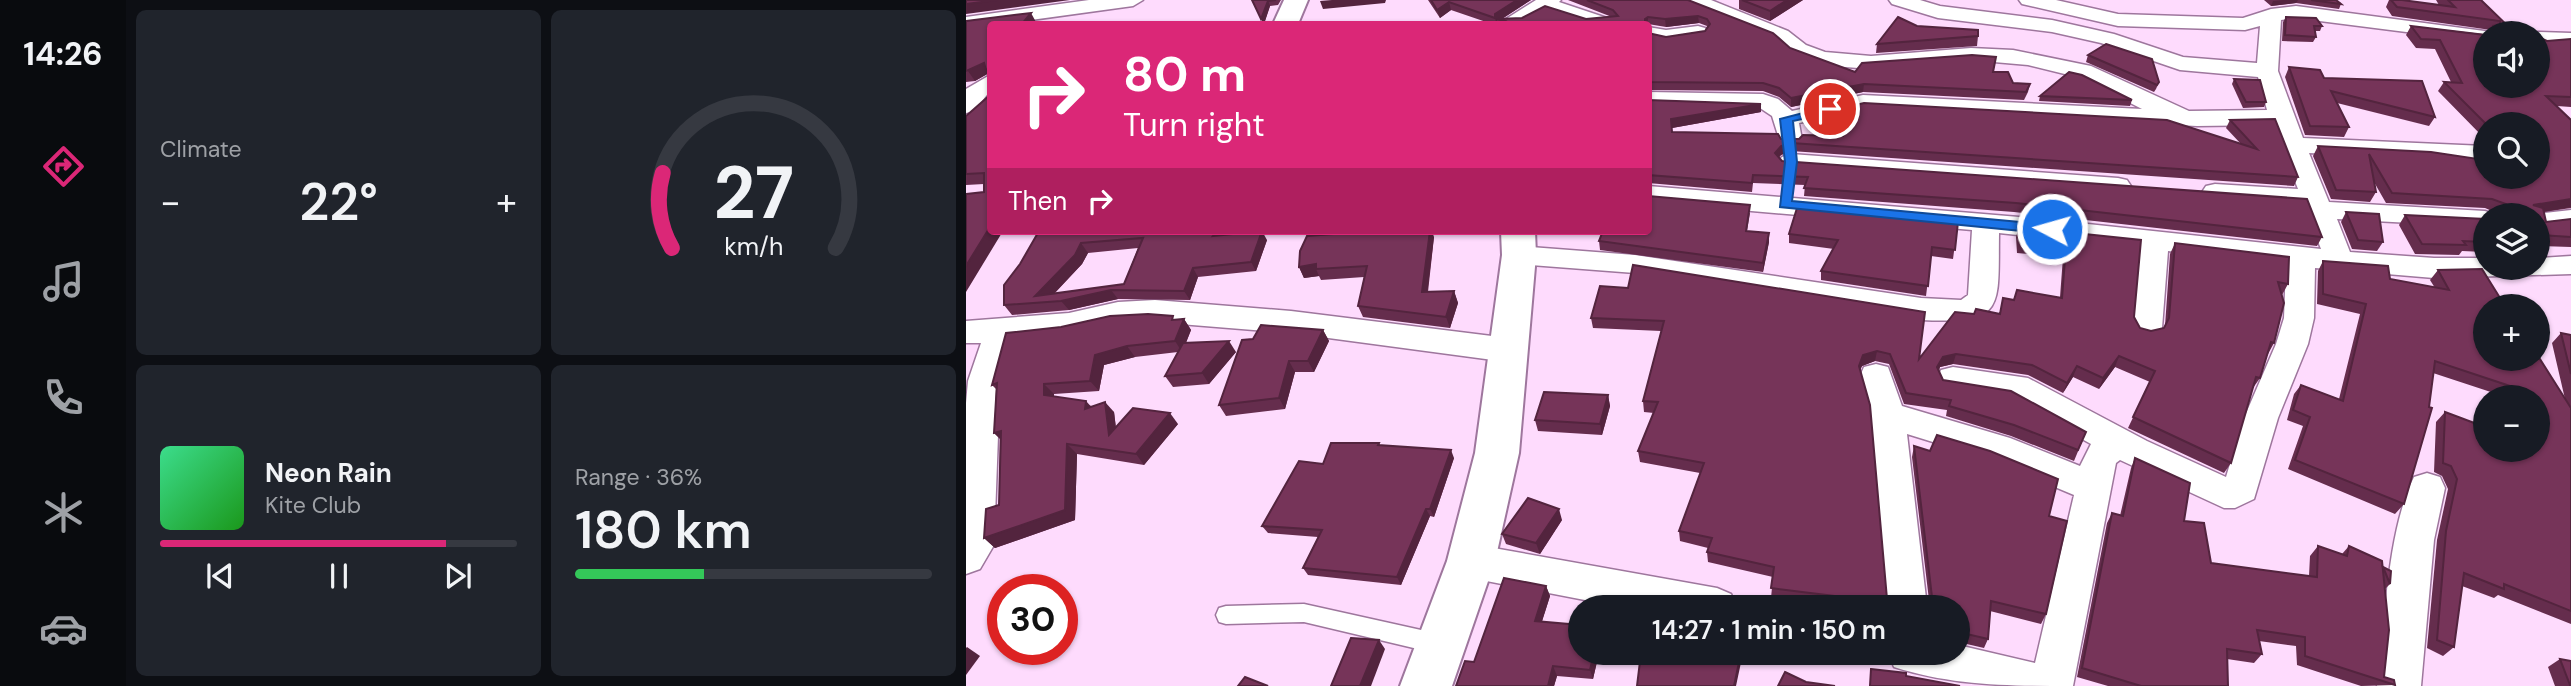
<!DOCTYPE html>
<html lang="en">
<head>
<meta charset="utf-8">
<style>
	body { margin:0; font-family:"DM Sans",sans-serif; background:#20242c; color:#f1f3f6; height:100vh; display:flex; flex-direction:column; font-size:26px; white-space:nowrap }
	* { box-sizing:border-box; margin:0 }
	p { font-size:23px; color:#9ea1a6 }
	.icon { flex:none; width:38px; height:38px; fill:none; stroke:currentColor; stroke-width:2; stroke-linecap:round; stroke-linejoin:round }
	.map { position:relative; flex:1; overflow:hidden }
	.side { display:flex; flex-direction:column; gap:10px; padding:10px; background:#0d0f14; width:840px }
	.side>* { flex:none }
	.guide { position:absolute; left:21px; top:21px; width:665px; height:214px; border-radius:7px; box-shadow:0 2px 5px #0004; background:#db2777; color:#fff; overflow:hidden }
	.fabs { position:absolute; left:1507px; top:21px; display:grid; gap:14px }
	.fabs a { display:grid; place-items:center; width:77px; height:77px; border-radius:50%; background:#171b24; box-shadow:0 2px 5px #0004; font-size:35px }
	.speed { position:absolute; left:21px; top:574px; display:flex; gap:14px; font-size:35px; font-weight:700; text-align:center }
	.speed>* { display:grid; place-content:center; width:91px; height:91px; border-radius:50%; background:#171b24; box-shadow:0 2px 5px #0004; line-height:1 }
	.speed .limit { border:10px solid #d22; background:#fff; color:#111 }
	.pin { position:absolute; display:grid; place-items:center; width:60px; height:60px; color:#fff; margin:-30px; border:4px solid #fff; border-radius:50%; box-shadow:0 2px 7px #0007 }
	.me { position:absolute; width:77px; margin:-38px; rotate:276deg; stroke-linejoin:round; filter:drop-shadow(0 0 5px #0008) }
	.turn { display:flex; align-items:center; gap:24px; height:147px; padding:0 21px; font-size:32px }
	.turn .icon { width:91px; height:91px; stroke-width:2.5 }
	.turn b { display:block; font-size:49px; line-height:60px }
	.then { display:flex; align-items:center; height:66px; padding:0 21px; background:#0003; gap:14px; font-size:26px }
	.big { font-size:52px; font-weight:600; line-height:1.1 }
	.side .tile { flex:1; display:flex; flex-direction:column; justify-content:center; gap:10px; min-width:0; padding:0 24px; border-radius:10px; background:#20242c }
	.side .dial { align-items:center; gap:0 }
	.dial svg { height:182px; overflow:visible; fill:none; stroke:#363941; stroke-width:7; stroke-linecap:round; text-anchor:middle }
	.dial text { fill:#f1f3f6; stroke:none }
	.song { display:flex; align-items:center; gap:21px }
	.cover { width:84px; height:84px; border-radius:10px; background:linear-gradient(135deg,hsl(150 70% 55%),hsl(120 70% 35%)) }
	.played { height:7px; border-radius:4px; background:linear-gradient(90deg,#db2777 80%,#363941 80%) }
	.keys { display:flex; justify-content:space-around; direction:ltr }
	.heat { display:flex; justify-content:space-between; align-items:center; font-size:38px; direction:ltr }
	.charge { height:10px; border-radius:5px; background:linear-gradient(90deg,#34c759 36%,#363941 0) }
	.side .tiles { flex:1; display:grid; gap:10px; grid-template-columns:repeat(2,1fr) }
	.trip { position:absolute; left:602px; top:595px; width:402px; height:70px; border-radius:35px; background:#171b24; box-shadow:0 2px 5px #0004; font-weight:600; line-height:70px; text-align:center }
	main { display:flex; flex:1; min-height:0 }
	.dock { display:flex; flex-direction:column; width:126px; justify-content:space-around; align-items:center; background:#090b0e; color:#9ea1a6 }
	.dock .icon { width:49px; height:49px }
	.dock .active { color:#db2777 }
	.dock b { font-size:32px; color:#f1f3f6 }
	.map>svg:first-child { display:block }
</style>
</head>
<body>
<main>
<nav class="dock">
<b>14:26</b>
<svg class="icon active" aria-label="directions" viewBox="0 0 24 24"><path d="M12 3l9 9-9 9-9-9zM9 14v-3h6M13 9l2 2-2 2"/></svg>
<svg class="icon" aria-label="music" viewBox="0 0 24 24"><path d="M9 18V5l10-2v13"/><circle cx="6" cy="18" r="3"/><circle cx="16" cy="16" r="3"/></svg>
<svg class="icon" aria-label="phone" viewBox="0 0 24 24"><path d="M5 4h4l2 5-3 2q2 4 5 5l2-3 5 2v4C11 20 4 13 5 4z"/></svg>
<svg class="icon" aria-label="climate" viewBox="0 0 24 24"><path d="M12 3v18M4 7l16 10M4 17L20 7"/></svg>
<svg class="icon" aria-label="car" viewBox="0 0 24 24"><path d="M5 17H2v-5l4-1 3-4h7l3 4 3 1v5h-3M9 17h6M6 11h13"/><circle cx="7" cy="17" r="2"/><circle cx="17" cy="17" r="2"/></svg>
</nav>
<section class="side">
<div class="tiles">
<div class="tile"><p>Climate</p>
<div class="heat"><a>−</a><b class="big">22°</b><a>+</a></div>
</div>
<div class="tile dial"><svg viewBox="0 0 100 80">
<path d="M14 69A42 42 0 1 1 86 69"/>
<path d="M14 69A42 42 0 0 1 10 36" stroke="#db2777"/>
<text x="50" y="56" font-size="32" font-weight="700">27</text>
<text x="50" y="72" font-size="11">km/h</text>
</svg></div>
<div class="tile">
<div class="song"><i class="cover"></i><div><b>Neon Rain</b><p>Kite Club</p></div></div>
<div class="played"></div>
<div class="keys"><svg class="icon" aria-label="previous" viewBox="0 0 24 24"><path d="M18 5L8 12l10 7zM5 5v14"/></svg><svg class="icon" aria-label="pause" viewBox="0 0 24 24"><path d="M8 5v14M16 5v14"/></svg><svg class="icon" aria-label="next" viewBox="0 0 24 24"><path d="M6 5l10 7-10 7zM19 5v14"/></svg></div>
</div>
<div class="tile"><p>Range · 36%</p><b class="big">180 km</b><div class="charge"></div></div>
</div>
</section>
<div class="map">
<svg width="1605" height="686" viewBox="0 0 1605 686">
	<rect width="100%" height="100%" fill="#fedbfd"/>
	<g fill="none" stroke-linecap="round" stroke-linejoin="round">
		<defs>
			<polygon id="lane" points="338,604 473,634 480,637 483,644 480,651 473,654 338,622 260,624 253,622 250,615 253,608 260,606"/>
			<g id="street">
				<polygon points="123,0 177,0 167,6 0,29 0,17"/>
				<polygon points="570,0 595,0 593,2 647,20 650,24 621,24 580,11 556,24 532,24"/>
				<path d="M717,0H745L822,31L840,45L859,52L905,56L1005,48L1047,50L1125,66L1223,111L1301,110L1292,77L1214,70L1135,43L1086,32L972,18L926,4L923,0H954L974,6L1086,20L1148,34L1217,57L1291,63L1294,26L1279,30L1152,26L1056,4L1053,0H1090L1152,14L1277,18L1305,9L1330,6L1526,32L1519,33V42L1330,18L1315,20L1312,71L1337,138L1519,146V162L1343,153L1363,202L1519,211L1530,215H1519V227L1371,219L1384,252L1468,258H1519V268H1572V258L1605,256V274L1468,278L1349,268L1348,318L1342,344L1312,418L1288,499L1269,508H1258L1154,460L1150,463L1107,686C1044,686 987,686 928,667L922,653H992V645L1069,663L1108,495L1022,459L941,434L961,607H921L905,415L894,376L898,367L910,364L922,367L936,406L1044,438L1114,466L1125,444L1043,399L975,388L971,379L975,370L987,367L1062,378L1181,441L1260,477L1278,418L1310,344L1318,318L1320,265L1202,251L1196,328L1192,336L1181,339L1170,336L1166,328L1174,248L1033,233C1032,309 1040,324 955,320L669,273L553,264L543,262L539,255L543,248L553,246L669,255L955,298L995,300L1002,295L1006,230L682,202V186L1065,218L1355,249L1338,205L1249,200L1240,198L1236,192L1240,186L1249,184L1332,189L1307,125L1231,126L897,109L833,123L836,140L833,145H815L806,116L794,108L682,106V92L797,94L812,99L826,111L897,95L1176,109L1115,78L1062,65L1005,60L905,69L854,65L825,54L808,39L720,4Z"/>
				<polygon points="732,26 739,28 742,32 739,36 700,42 682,39 682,27 700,30"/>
				<polygon points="1572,32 1605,33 1605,45 1572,44 1572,33 1566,33"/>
				<polygon points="24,75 24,91 8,111 0,113 0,89"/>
				<polygon points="825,154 1152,178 1161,180 1165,186 1161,192 1152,194 816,167 812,162 816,157"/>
				<polygon points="1605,210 1605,226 1572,229 1572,215 1562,215"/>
				<polygon points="189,300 325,311 542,338 553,342 558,350 553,358 542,362 325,333 189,322 152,324 103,335 47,341 34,381 28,545 14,569 0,574 0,403 2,381 15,343 0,343 0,321 103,313 152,302"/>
				<path d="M1461,473L1474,477L1479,488L1468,540L1455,686H1411C1419,625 1421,531 1448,477Z"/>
				<polygon points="505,544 751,588 765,594 771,607 655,607 505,578 491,573 486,561 491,549"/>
			</g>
			<g id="secondary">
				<polygon points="318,0 342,0 332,24 307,24"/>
				<polygon points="535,231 569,231 570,255 553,453 529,561 486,686 434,686 481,561 509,453 536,255"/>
			</g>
		</defs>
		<!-- lane casing -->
		<use href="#lane" stroke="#9e769d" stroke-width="3"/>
		<!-- street casing -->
		<use href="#street" stroke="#9e769d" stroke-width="3"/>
		<!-- secondary casing -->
		<use href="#secondary" stroke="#9e769d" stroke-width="4"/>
		<!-- lane -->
		<use href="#lane" fill="#fff" fill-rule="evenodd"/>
		<!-- street -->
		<use href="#street" fill="#fff" fill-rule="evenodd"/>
		<!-- secondary -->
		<use href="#secondary" fill="#fff" fill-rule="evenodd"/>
	</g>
	<!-- wall -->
	<g fill="#652d4d" fill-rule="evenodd">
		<polygon points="286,0 315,0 312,5 304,6 298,24"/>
		<polygon points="462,0 565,0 536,19 620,19 646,17 602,0 722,0 824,48 889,72 1027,72 1047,83 1064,84 1062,92 1058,100 897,92 825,107 813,97 797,91 682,90 682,33 700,37 739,31 741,26 733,23 700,27 682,24 532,24 531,21 530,24 526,24 485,10 474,18"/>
		<polygon points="773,0 837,0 804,21 773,9"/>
		<polygon points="1298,0 1370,0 1375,4 1373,9 1330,3 1305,6"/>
		<polygon points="1423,0 1436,0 1473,5 1470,0 1515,0 1549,33 1523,33 1525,30 1426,16 1420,7"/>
		<polygon points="1320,17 1356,26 1354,31 1349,31 1350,37 1347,42 1316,41 1317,22"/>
		<polygon points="0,21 70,22 69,24 24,24 24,76 23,73 9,81 0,82"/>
		<polygon points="1445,26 1581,41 1605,39 1605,107 1591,106 1605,120 1605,208 1578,212 1580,222 1605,219 1605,247 1572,246 1572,215 1523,215 1526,211 1519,208 1420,203 1408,182 1410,192 1404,202 1365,199 1347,156 1352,146 1572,177 1572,124 1519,124 1519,139 1472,91 1478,82 1485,82 1469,49 1450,48 1440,35"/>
		<polygon points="1012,36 1011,46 910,53 911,44"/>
		<polygon points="1122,55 1193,82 1190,89 1188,92 1120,62"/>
		<polygon points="1323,67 1358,78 1469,117 1463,126 1371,103 1383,127 1378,137 1339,135 1319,77"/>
		<polygon points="1268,79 1300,102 1298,107 1277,108 1266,84"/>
		<polygon points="24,95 24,231 18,192 18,184 0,185 0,116"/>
		<polygon points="1074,96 1166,100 1164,106 1073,101"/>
		<polygon points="682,100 795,112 706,128 706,132 815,139 1275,144 1260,128 1264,120 1332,177 1328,186 825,151 815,155 813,157 816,161 1356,237 1351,246 1048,212 838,196 839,185 787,183 786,192 682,183"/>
		<polygon points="1380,212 1417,242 1411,251 1386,249 1375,222"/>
		<polygon points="784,213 781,231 803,242 797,272 634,250 633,241"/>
		<polygon points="1439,215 1519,219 1519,252 1496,251 1493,255 1449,254 1433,225"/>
		<polygon points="992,222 987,259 965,256 960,296 855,280 855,271 868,249 823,243 823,234"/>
		<polygon points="1053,227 1175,240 1168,317 1174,328 1185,331 1198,328 1199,326 1204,254 1209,243 1322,284 1316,295 1308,343 1302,354 1301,354 1294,378 1287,388 1265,463 1258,473 1162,428 1184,382 1149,367 1133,389 1107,377 1097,393 1062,375 987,364 974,367 973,371 977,380 1120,432 1108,461 1045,436 980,416 981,410 938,404 923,364 909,361 896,366 894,370 921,599 963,600 946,457 948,446 1083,516 1080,614 1075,624 1024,611 1022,639 1018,648 992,642 992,607 875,607 875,606 805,598 807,577 742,562 741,552 742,548 714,541 713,531 734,473 674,462 672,451 688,413 678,412 677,401 695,331 627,328 625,318 634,286 953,359 1008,314 1033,314 1048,300 1094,297 1097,257 1051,253 1050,237"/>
		<path d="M73,231L260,235L301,240L290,271L232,277L224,300L152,299L103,310L46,315L38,305L54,264ZM172,248L158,284L88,294L116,264L122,253Z"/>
		<polygon points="468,237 462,292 488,291 492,303 484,328 397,317 392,306 398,277 355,280 353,276 338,278 333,267"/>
		<polygon points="1357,261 1424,279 1469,288 1464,280 1472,270 1599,399 1586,343 1595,333 1605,335 1605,624 1532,595 1528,598 1496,586 1488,647 1477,656 1461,648 1471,540 1482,489 1476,476 1468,472 1470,422 1479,412 1572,450 1572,397 1540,397 1467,373 1438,504 1429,514 1322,469 1337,426 1321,420 1328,394 1335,385 1373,399 1394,314 1351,304 1352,271"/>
		<polygon points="218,319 225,330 220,343 270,352 243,384 207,387 199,376 212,352 169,357 138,365 133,391 88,394 88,396 148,412 150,428 212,424 178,465 111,454 109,520 29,548 18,538 33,505 34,439 28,433 30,389 26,385 210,320"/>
		<polygon points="357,330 363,341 348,372 329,372 319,409 260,416 253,405 287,339"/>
		<polygon points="642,395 644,406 636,435 572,431 569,420"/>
		<polygon points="413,443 414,445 488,458 468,517 464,516 435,585 342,575 337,568 352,537 302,533 296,526 357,464"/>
		<polygon points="1169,458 1218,521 1245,563 1343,576 1344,556 1352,546 1376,554 1383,546 1416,568 1417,567 1424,584 1419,589 1418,677 1429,685 1395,686 1331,665 1330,646 1293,641 1296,654 1288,663 1261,659 1262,686 1142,686 1111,677 1141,523 1146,513 1154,516 1165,468"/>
		<polygon points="596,520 574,554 540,544 536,534"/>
		<polygon points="580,586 584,596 576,621 633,653 627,679 591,676 588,686 490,686 508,662"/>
		<polygon points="1594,659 1605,661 1605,686 1589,686 1582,667"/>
	</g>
	<!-- shaded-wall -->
	<g fill="#53243e">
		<polygon points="31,0 104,0 0,14 0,4"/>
		<polygon points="366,0 420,0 419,3 357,9 354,1"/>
		<polygon points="551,0 565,0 534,20 531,19 531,21 530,24 529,14"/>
		<polygon points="821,0 837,0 804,21 804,11"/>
		<polygon points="1318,0 1332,0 1330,3 1305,6 1307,1"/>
		<polygon points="302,1 304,6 298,24 295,19"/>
		<polygon points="483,2 485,10 474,18 471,10"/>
		<polygon points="65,13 70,22 69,24 56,24"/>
		<polygon points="732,16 733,23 700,27 699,19"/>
		<polygon points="682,17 682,24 679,24 679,19"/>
		<polygon points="18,63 23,73 9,81 2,71"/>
		<polygon points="898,84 897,92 825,107 825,98"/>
		<polygon points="795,104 795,112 706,128 705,119"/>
		<polygon points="825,143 825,151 815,155 809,162 809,153 815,146"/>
		<polygon points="1605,199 1605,207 1559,215 1567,205"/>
		<polygon points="24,227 24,231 37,231 0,292 0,266"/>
		<polygon points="251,231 262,231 252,246 247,236"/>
		<polygon points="296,231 301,240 290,271 285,262"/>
		<polygon points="464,231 466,231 468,237 460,303 456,292"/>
		<polygon points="803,233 803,242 797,272 797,263"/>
		<polygon points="115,243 122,253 116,264 80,302 69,296"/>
		<polygon points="350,264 350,269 353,276 338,278 333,267"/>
		<polygon points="227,268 232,277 224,300 218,291"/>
		<polygon points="145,290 152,299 103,310 95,301"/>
		<polygon points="488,291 492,303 484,328 480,317"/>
		<polygon points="218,319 225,330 216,352 209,341"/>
		<polygon points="357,330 363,341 348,372 342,361"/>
		<polygon points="263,341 270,352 243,384 236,373"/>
		<polygon points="161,346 169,357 138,365 133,391 124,381 129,355"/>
		<polygon points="911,351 909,361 896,366 891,377 893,366 897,355"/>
		<polygon points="990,354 987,364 974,367 969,378 971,367 977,357"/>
		<polygon points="1153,356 1149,367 1133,389 1137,378"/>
		<polygon points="323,361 329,372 319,409 313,398"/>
		<polygon points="1111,366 1107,377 1097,393 1101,383"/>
		<polygon points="78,384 88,394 87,405 78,395"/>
		<polygon points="642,395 644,406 636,435 634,424"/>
		<polygon points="120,401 129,411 119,409"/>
		<polygon points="139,402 148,412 152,446 143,435"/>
		<polygon points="204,413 212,424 178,465 170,454"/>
		<polygon points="35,431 39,443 28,433"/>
		<polygon points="101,444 111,454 109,520 29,548 18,538"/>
		<polygon points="485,450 488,458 468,517 464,509"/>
		<polygon points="460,509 464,516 435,585 431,577"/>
		<polygon points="593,509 596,520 574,554 570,543"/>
		<polygon points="580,586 584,596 573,631 569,621"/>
		<polygon points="413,640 419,649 405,686 394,686"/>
		<polygon points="1,647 14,656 0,675 0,648"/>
		<polygon points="628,653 633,653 627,679 624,670"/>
		<polygon points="775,653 777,653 770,686 768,686"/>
		<polygon points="587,666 591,676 588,686 582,686"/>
	</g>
	<!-- building -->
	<g fill="#763459" stroke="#53243e" stroke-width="2" fill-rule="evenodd">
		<polygon points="0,0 31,0 0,4"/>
		<polygon points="286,0 310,0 302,1 295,19"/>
		<polygon points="465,0 551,0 529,14 529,18 483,2 471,10"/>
		<polygon points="621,0 722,0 807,33 824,48 889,72 896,63 1006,55 1030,57 1027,72 1042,72 1047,83 1064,84 1060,92 898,84 825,98 813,88 797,83 682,82 682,33 700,37 739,31 744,24 741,19 732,16 699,19 682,17 679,19 679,24 534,24 539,21 531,19 556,18 579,6 620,19 652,16 647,10"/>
		<polygon points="776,0 821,0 804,11"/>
		<polygon points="1345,0 1370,0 1375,4"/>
		<polygon points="1425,0 1436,0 1489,7 1482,0 1515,0 1549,33 1525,33 1527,26 1534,25 1534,21 1431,7"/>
		<polygon points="65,13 56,24 24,24 24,69 20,70 18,63 0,71 0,21"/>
		<polygon points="932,17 951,26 1012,30 1012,36 911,44"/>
		<polygon points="1320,17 1350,18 1356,26 1348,26 1350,37 1319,35"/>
		<polygon points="1445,26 1519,35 1519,86 1572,86 1572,37 1581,41 1605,39 1605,97 1580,96 1605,120 1605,199 1567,205 1577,208 1580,222 1605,219 1605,237 1572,235 1572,215 1527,215 1529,208 1539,207 1540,204 1526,199 1426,193 1403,154 1410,192 1370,190 1352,146 1465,152 1519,160 1519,177 1572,177 1572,124 1520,124 1478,82 1496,83 1474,40 1455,39"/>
		<polygon points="1140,44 1186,59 1193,82 1191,85 1122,55"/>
		<polygon points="1323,67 1354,70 1358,78 1456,81 1469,117 1365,91 1383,127 1344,126"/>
		<polygon points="1103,72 1116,75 1166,100 1074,96"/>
		<polygon points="1268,79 1294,80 1300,102 1280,102"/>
		<polygon points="24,95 24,227 0,266 0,194 18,192 18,173 0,174 0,116"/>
		<polygon points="682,100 795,104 705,119 706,132 812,134 815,139 833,139 837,135 877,136 877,108 898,103 1201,120 1291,149 1264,120 1309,119 1332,177 825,143 815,146 809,153 816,161 1341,199 1356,237 1050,203 838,188 842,177 787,175 786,183 682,175"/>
		<polygon points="682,196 784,205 780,231 803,233 797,263 633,241 637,231 682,231"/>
		<polygon points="831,208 992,222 989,250 966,247 962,286 855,271 872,240 823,234"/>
		<polygon points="1380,212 1413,214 1417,242 1392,240"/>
		<polygon points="1439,215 1519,219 1519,242 1497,241 1500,245 1456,244"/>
		<polygon points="1053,227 1175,240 1168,317 1174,328 1185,331 1198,328 1203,318 1209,243 1323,257 1322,284 1312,282 1318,303 1308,343 1305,342 1294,378 1290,377 1265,463 1167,417 1189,371 1153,356 1137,378 1111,366 1101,383 1066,365 990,354 977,357 971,367 977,380 1045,391 1120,432 1112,450 1048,425 983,406 985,400 940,393 924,354 911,351 897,355 893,366 904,405 921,599 964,600 966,597 948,446 964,451 971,435 1024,451 1092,479 1083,516 1101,521 1080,614 1025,601 1022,639 992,632 992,607 876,607 876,597 805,588 808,567 741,552 746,538 713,531 738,463 672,451 692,402 677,401 698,321 625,318 634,286 662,288 667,265 959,312 953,359 989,312 1008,314 1010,309 1034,314 1037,298 1048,300 1051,290 1096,298 1100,246 1054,242"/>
		<path d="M73,231H251L247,236L296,231L285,262L227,268L218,291L145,290L95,301L38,305V285L54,264ZM177,238L158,284L69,296L109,255L115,243Z"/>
		<polygon points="407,231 464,231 456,292 488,291 480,317 392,306 401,266 350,269 350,264 333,267 334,251 341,236"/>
		<polygon points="1357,261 1422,266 1424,279 1483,290 1472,270 1516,269 1539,306 1519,306 1519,359 1572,359 1572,356 1605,408 1605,611 1538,584 1538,589 1498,573 1488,647 1471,640 1480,531 1491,479 1485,466 1477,463 1479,412 1519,427 1519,450 1572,450 1572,397 1561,397 1562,392 1469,361 1463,407 1466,408 1438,504 1329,460 1344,417 1327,410 1335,385 1377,401 1400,304 1357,294"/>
		<polygon points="182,314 207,316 206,320 218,319 209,341 161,346 129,355 124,381 78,384 78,395 120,401 119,409 139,402 143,435 167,408 204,413 170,454 101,444 99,510 18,538 20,509 33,505 35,431 28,433 31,383 26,385 40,333 95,327 144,316"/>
		<polygon points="295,325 357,330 342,361 323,361 313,398 253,405 276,340 287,339"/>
		<polygon points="1595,333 1605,335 1605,374"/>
		<polygon points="263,341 236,373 199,376 217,343"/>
		<polygon points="578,392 642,395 634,424 569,420"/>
		<polygon points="365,443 413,443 412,445 485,450 464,509 460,509 431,577 337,568 356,530 296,526 333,461 357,464"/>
		<polygon points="1169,458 1224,483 1218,521 1238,523 1245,563 1351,577 1352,546 1381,556 1383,546 1416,561 1423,630 1418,677 1428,680 1429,685 1339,656 1339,637 1291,630 1296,654 1261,649 1262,686 1175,686 1116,668 1146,513 1157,516"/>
		<polygon points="562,498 593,509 570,543 536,534"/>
		<polygon points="1417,567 1425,571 1424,584"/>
		<polygon points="538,578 580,586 569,621 614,625 614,653 628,653 624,670 587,666 582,686 490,686 499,661 508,662"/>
		<polygon points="385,638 413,640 394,686 365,686"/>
		<polygon points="675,653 775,653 768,686 671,686"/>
		<polygon points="1594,659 1605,661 1605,685 1604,685"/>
		<polygon points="905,669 940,673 940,676 994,686 904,686"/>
		<polygon points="819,672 840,682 869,686 812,686"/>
		<polygon points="279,677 302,686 272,686"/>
	</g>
	<!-- route -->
	<polygon fill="#1a73e8" stroke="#114b97" stroke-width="2" points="864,106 868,107 868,112 827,121 831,162 826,201 1086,225 1093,229 1086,234 814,207 819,162 814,119"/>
</svg>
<div class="fabs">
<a><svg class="icon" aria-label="sound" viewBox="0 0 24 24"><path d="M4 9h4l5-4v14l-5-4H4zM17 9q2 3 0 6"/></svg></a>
<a><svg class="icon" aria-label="search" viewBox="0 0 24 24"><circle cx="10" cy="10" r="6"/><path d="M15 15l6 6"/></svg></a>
<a><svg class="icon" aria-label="layers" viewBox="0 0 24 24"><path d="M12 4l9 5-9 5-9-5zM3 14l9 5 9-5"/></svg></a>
<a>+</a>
<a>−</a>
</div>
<div class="speed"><div class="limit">30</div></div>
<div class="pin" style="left:864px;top:109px;background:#d93025"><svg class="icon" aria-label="arrive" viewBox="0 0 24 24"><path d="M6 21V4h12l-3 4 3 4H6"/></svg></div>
<svg class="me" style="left:1086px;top:229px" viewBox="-20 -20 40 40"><circle r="17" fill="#1a73e8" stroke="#fff" stroke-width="3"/><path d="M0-11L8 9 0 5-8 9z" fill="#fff"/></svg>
<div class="trip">14:27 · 1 min · 150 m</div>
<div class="guide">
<div class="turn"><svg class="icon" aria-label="right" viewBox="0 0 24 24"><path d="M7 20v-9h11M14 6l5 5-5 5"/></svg><div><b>80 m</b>Turn right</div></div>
<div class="then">Then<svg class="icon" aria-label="right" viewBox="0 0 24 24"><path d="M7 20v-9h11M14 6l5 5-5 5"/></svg></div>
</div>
</div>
</main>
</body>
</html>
